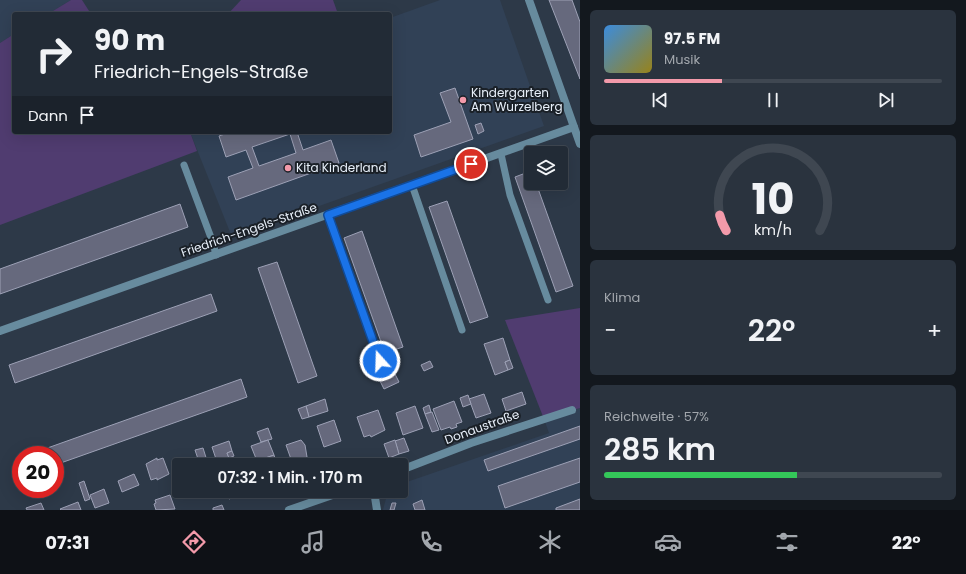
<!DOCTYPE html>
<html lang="de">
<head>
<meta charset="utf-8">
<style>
	body { margin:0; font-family:Poppins,sans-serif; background:#2a333e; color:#f1f3f6; height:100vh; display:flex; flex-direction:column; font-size:15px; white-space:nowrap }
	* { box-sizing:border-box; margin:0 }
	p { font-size:13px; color:#a2a7ad }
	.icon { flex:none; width:22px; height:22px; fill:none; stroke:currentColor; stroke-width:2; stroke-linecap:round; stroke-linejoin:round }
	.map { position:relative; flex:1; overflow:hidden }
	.sheet { display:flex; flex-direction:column; gap:10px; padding:10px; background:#13181e; width:386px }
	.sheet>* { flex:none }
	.banner { position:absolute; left:12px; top:12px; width:380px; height:122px; border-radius:4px; box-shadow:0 4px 16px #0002,0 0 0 1px #3f4751; background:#222b36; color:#f1f3f6; overflow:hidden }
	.buttons { position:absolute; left:524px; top:146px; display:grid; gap:8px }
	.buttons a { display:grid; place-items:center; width:44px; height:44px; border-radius:4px; background:#222b36; box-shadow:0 4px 16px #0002,0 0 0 1px #3f4751; font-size:20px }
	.speed { position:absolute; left:12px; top:446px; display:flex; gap:8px; font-size:20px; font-weight:700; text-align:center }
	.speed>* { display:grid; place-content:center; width:52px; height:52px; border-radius:50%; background:#222b36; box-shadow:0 4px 16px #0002,0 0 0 1px #3f4751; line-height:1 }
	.speed .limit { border:6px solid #d22; background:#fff; color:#111 }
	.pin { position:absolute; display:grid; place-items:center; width:34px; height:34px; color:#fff; margin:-17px; border:2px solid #fff; border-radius:50%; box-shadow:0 1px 4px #0007 }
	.me { position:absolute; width:44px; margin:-22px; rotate:340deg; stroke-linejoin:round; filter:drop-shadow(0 0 3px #0008) }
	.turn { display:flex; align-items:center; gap:14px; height:84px; padding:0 16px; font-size:18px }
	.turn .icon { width:52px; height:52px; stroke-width:2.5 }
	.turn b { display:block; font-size:28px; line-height:34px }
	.then { display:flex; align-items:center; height:38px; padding:0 16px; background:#0003; gap:8px; font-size:15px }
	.big { font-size:30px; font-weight:600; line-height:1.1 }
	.sheet .tile { flex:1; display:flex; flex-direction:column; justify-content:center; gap:6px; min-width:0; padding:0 14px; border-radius:6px; background:#2a333e }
	.sheet .dial { align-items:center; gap:0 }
	.dial svg { height:104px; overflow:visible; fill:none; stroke:#3f4751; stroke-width:7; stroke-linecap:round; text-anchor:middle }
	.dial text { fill:#f1f3f6; stroke:none }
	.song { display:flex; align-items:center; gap:12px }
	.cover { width:48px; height:48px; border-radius:6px; background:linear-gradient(135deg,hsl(210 70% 55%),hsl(50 70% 35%)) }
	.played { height:4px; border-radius:2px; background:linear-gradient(90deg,#f39aaa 35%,#3f4751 35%) }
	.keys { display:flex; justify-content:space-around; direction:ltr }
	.heat { display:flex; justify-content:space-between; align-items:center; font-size:22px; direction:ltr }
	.charge { height:6px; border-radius:3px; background:linear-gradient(90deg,#34c759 57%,#3f4751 0) }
	.trip { position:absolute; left:172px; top:458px; width:236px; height:40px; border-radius:4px; background:#222b36; box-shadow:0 4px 16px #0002,0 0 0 1px #3f4751; font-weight:600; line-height:40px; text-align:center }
	.tabs { display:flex; height:64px; justify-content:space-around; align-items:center; background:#0e1116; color:#a2a7ad }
	.tabs .icon { width:28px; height:28px }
	.tabs .selected { color:#f39aaa }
	.tabs b { font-size:18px; color:#f1f3f6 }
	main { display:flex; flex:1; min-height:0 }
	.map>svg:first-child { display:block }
</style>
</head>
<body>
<main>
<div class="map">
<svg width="580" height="510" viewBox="0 0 580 510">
	<rect width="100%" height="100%" fill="#2d3948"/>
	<!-- built -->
	<g fill="#314156">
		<polygon points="0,0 71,0 48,14 14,14 14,34 0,43"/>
		<polygon points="440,0 500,0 544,126 232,237 190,132 390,132 390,18"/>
		<polygon points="580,408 580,510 383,510 388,491 401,491 401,484 549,433 544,419"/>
	</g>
	<!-- green -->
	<g fill="#503c70">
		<polygon points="71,0 82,0 91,14 48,14"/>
		<polygon points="241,0 333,0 338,14 228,14"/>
		<polygon points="14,34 14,132 190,132 197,151 0,225 0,43"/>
		<polygon points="580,308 580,408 544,419 505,320"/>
	</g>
	<!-- building -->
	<g fill="#66697d" stroke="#9da1b6" fill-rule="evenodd">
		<polygon points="549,0 572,0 580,22 580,79"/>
		<polygon points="455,88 473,139 421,157 414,135 451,122 440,93"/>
		<polygon points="481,123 484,131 478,134 475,125"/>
		<path d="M231,132H297L303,150L331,140L339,163L236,200L228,177L253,168L246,150L226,157L219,136ZM290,134L296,153L259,166L252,147Z"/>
		<polygon points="531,171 531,183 536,183 573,286 556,292 515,177"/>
		<polygon points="447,201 488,317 470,323 429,207"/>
		<polygon points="180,204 188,227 0,294 0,269"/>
		<polygon points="362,231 403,347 385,353 344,238"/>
		<polygon points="277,262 317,376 298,383 258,268"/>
		<polygon points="211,294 217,311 15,383 9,365"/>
		<polygon points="503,338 510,360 505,362 508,370 495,375 484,344"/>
		<polygon points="510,360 513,368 508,370 505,362"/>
		<polygon points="430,361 433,367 424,371 421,365"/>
		<polygon points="394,372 399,382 384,389 379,379"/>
		<polygon points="241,379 247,397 55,465 55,455 41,455 39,451"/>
		<polygon points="522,392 526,404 506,411 502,399"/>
		<polygon points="484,394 491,413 476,418 469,399"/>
		<polygon points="468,395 471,404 463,407 460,398"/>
		<polygon points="325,399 328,411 309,417 306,406"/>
		<polygon points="454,401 462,422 456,424 457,427 451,429 450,427 441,430 433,409"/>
		<polygon points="429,405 431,412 425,414 423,408"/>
		<polygon points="306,406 309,417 302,419 298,409"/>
		<polygon points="415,406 423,428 403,435 396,413"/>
		<polygon points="378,410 385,430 371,437 370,435 364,437 357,417"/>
		<polygon points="432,412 439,430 432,432 425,414"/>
		<polygon points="334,420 341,441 324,447 317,426"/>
		<polygon points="580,426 580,439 488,471 484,460"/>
		<polygon points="268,428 272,439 261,442 257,432"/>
		<polygon points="404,438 409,451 399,454 395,441"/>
		<polygon points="268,440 274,455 257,461 251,446"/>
		<polygon points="301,440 305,445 307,457 292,462 286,445"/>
		<polygon points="395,440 399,454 389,458 384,444"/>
		<polygon points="229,441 232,451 227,453 229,458 217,462 212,447"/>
		<polygon points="203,448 208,464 200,465 195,450"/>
		<polygon points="232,451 234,456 229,458 227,453"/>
		<polygon points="274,455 277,465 258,465 257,461"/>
		<polygon points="157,458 157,460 163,458 169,474 157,480 157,478 151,480 146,464"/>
		<polygon points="194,458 197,465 182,465 181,462"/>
		<polygon points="580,458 580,482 505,508 498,486"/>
		<polygon points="322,460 324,465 309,465"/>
		<polygon points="181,462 182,465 179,465 179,478 177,479 172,466"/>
		<polygon points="134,474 139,485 122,492 118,481"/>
		<polygon points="84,481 90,499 85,501 79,483"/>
		<polygon points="104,489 109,503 95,508 90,495"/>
		<polygon points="226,491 239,491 240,495 229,499"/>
		<polygon points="170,495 175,509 156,510 154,504 156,503 155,500"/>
		<polygon points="580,499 580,510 556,510 556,508"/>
		<polygon points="422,500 425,510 415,510 413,504"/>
		<polygon points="78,502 81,510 61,510 60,509"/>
		<polygon points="41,503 44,510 27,510 26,508"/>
		<polygon points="392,503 396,503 394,510 390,510"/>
		<polygon points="222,505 224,510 213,510 213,508"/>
	</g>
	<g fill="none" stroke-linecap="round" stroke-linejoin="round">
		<!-- lane -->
		<g stroke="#678b9e" stroke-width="7">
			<polyline points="501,154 510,195 548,300"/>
			<polyline points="184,165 213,243 216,255"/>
			<polyline points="412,185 462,330"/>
			<polyline points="328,215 380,361"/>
		</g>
		<!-- street -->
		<g stroke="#678b9e" stroke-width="8">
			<polyline points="529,0 580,144"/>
			<polyline points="0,331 574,127"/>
			<polyline points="401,470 471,443 572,410"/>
			<polyline points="374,491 377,510"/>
			<polyline points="289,510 344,491"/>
		</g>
	</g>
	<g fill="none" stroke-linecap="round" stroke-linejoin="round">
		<defs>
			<polyline id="route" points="380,361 328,215 471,164"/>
		</defs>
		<!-- route casing -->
		<use href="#route" stroke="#114b97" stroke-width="10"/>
		<!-- route -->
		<use href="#route" stroke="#1a73e8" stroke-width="7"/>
	</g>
	<!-- markers -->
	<g fill="#f39aaa" stroke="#1a2027" stroke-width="1.5">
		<circle cx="463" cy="100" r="4"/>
		<circle cx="288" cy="168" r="4"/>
	</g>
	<g text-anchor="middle" stroke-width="4" stroke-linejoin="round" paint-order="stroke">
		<!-- poi labels -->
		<g font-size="12" fill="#e8f0fa" stroke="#1a2027" text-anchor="start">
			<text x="471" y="97">Kindergarten<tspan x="471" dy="14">Am Wurzelberg</tspan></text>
			<text x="296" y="172">Kita Kinderland</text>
		</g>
		<!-- street labels -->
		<g font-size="12" fill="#e8f0fa" stroke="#1a2027">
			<text transform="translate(249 230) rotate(-19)" y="4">Friedrich-Engels-Straße</text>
			<text transform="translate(482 427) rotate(-20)" y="4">Donaustraße</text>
		</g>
	</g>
</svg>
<div class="buttons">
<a><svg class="icon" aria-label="layers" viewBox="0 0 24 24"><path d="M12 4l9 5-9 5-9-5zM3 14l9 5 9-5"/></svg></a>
</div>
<div class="speed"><div class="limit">20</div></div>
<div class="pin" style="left:471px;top:164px;background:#d93025"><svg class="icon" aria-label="arrive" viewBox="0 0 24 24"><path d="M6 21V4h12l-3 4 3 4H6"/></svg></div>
<svg class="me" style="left:380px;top:361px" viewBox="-20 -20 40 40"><circle r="17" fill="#1a73e8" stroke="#fff" stroke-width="3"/><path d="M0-11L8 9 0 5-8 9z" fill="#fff"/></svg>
<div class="trip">07:32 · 1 Min. · 170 m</div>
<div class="banner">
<div class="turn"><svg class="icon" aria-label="right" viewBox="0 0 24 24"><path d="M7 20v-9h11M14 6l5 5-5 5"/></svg><div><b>90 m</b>Friedrich-Engels-Straße</div></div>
<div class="then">Dann<svg class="icon" aria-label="arrive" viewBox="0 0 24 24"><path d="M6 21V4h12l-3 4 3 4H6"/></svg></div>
</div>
</div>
<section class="sheet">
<div class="tile">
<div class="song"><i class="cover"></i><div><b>97.5 FM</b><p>Musik</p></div></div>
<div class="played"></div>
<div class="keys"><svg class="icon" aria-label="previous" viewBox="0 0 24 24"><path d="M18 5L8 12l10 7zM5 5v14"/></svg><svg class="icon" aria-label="pause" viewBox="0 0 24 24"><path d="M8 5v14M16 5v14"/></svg><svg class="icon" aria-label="next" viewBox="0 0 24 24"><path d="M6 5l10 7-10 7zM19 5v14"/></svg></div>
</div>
<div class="tile dial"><svg viewBox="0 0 100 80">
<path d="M14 69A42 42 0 1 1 86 69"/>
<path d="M14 69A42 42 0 0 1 9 57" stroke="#f39aaa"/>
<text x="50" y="56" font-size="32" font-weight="700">10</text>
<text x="50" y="72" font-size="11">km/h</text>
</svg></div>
<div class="tile"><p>Klima</p>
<div class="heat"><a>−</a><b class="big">22°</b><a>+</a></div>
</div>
<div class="tile"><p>Reichweite · 57%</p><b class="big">285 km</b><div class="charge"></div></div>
</section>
</main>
<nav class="tabs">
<b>07:31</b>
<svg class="icon selected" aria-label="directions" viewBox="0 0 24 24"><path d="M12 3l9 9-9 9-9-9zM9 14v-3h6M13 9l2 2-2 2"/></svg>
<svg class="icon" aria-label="music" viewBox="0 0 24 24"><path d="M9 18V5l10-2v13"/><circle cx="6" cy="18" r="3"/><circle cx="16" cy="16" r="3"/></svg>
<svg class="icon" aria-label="phone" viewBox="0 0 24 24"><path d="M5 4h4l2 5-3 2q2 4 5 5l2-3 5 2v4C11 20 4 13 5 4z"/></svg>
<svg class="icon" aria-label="climate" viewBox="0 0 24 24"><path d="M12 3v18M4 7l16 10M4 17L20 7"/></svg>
<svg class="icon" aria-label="car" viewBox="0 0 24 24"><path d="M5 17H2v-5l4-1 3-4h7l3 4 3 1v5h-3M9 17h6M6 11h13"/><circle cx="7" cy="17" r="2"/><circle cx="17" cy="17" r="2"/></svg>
<svg class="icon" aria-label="filters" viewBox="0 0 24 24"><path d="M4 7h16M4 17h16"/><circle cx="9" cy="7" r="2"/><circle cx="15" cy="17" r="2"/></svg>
<b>22°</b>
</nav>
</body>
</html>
